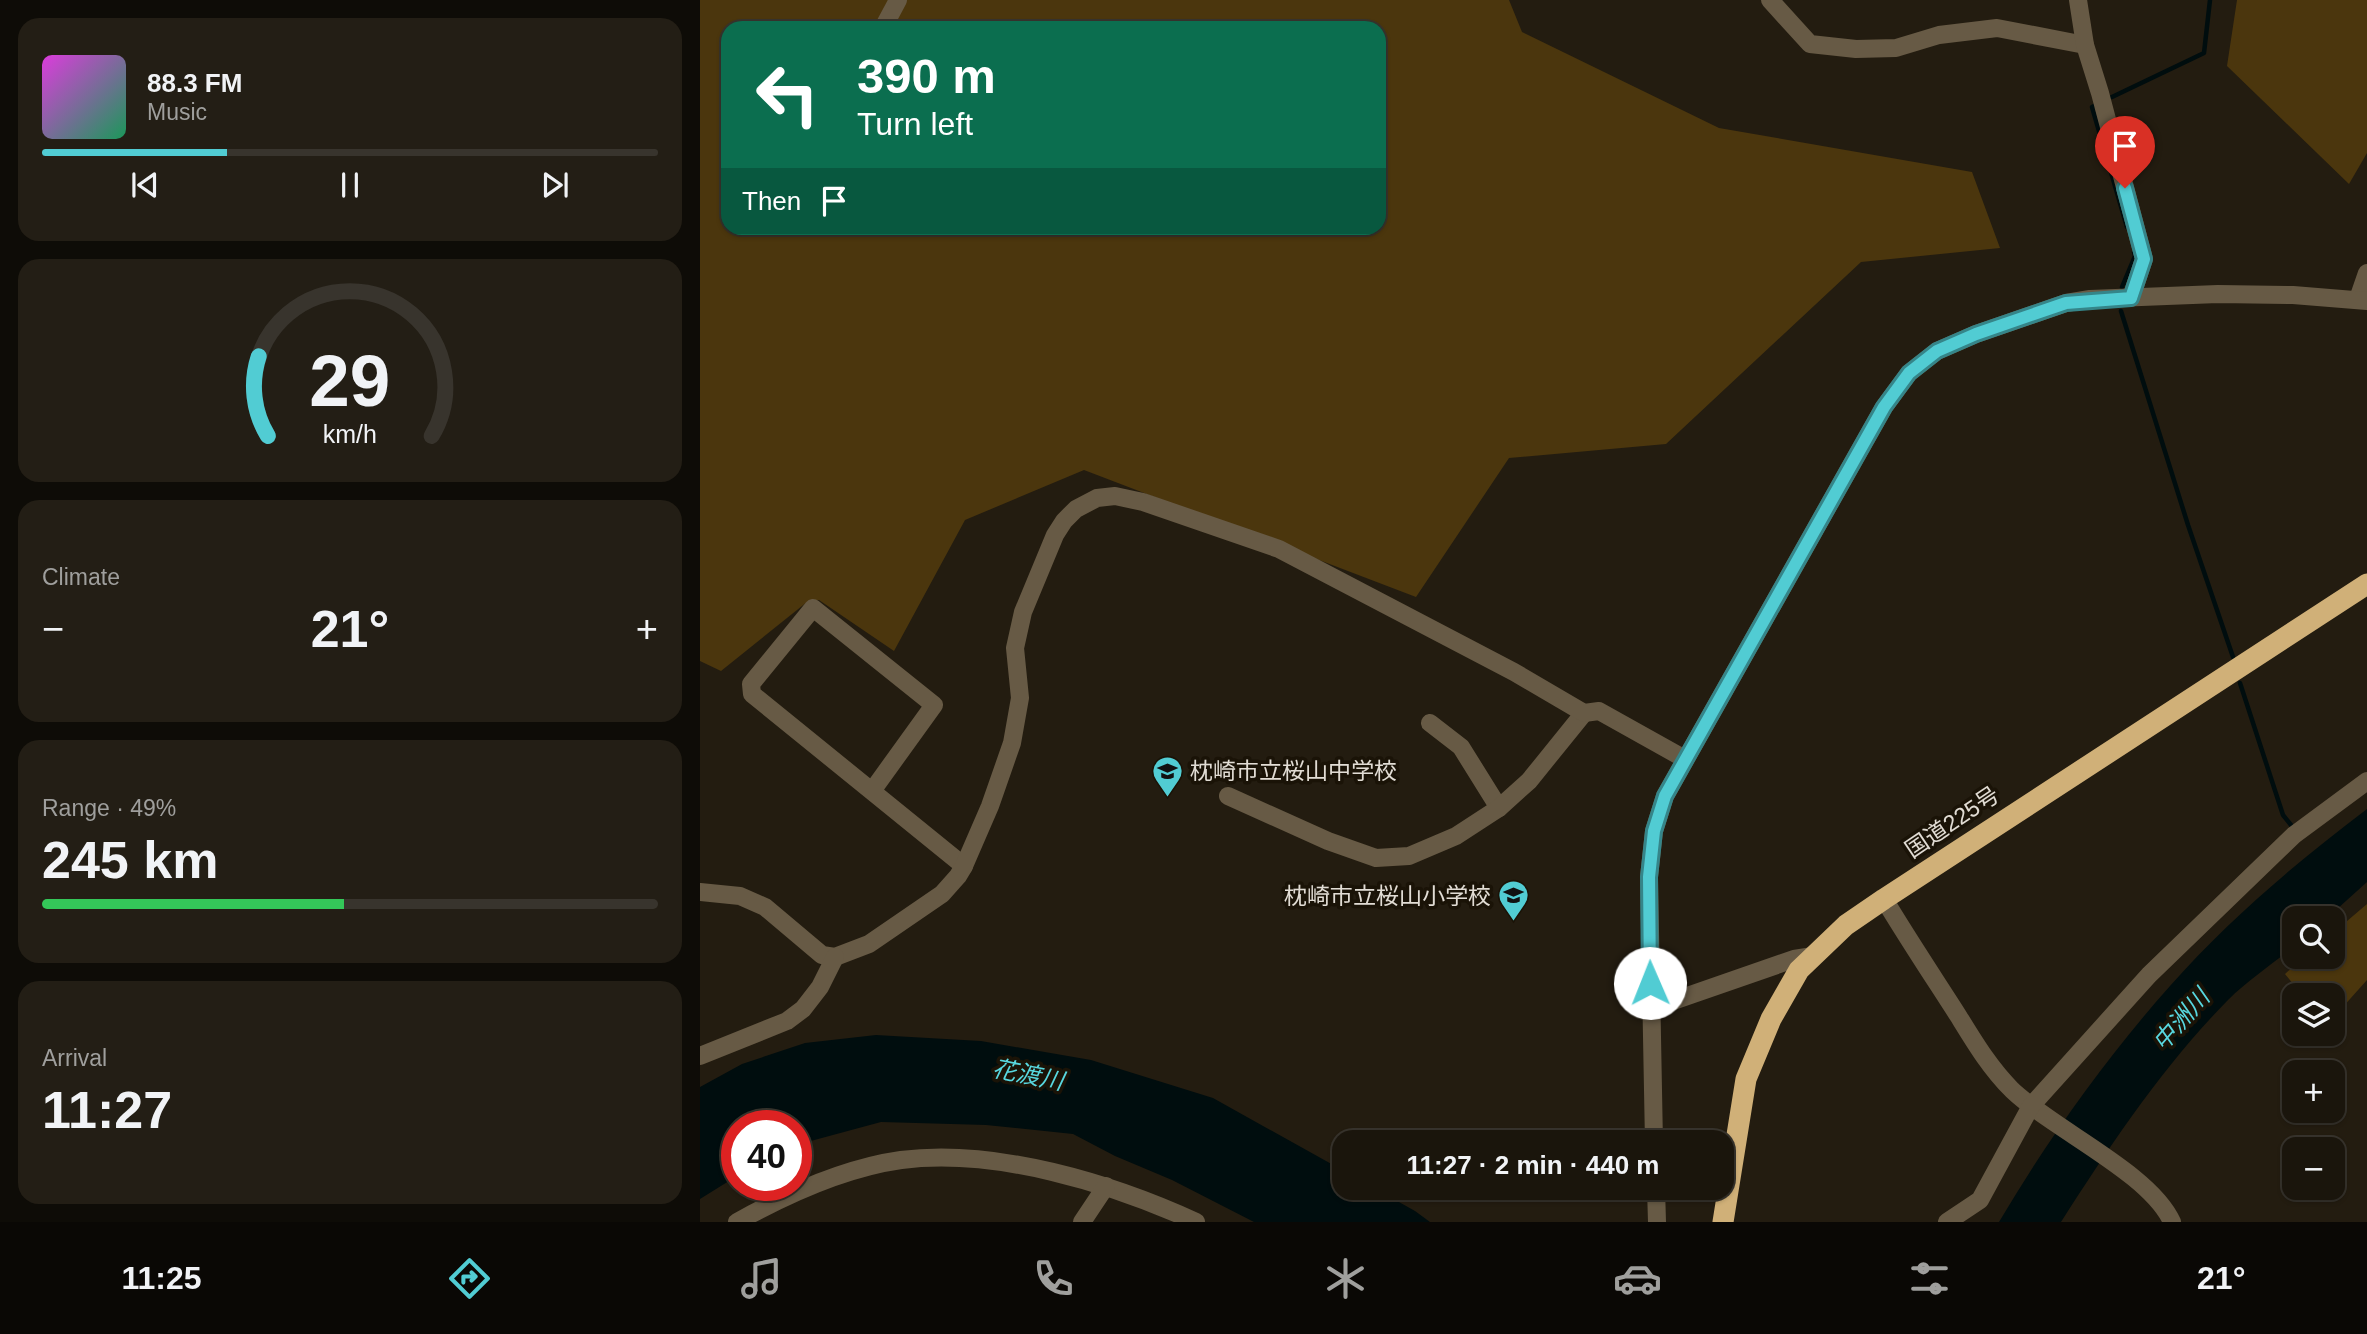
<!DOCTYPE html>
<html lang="en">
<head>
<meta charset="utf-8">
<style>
	body { margin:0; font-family:Helvetica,"Noto Sans JP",sans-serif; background:#231e15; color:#f1f3f6; height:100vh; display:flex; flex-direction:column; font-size:26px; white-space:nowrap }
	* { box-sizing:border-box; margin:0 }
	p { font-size:23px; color:#9f9f9d }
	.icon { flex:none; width:38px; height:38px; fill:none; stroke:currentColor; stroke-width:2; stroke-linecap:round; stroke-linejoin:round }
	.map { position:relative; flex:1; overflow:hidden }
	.side { display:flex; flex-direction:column; gap:18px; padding:18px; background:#0e0c07; width:700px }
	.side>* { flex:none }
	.banner { position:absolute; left:21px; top:21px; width:665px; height:214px; border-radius:21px; box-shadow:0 2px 5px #0004,0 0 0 2px #38342d; background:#0b6e4f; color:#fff; overflow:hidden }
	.buttons { position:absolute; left:1582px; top:906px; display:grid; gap:14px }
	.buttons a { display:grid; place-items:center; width:63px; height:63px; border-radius:14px; background:#1a150c; box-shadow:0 2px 5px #0004,0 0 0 2px #38342d; font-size:35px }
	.speed { position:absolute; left:21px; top:1110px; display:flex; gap:14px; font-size:35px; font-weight:700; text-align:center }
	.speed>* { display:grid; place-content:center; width:91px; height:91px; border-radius:50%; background:#1a150c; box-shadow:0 2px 5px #0004,0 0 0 2px #38342d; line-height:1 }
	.speed .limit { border:10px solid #d22; background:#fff; color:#111 }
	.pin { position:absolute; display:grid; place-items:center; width:60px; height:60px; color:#fff; margin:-72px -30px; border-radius:50% 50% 50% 0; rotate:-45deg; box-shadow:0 0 7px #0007 }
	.pin .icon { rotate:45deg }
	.me { position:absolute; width:77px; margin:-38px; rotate:359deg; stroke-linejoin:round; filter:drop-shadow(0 0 5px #0008) }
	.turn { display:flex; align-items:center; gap:24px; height:147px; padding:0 21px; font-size:32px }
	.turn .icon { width:91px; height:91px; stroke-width:2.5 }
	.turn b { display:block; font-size:49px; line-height:60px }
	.then { display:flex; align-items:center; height:66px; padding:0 21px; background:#0003; gap:14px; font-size:26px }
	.big { font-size:52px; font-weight:700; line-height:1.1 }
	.side .card { flex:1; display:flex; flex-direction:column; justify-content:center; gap:10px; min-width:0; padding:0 24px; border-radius:21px; background:#231e15 }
	.side .dial { align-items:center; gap:0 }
	.dial svg { height:182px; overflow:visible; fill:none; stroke:#38342d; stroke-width:7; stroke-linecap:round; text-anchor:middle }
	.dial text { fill:#f1f3f6; stroke:none }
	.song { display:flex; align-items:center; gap:21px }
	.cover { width:84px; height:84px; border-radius:10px; background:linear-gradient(135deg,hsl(300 70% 55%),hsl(150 70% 35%)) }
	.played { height:7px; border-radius:4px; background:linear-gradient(90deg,#51ccd3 30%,#38342d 30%) }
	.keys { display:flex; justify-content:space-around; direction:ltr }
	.heat { display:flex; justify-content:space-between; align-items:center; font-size:38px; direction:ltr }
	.charge { height:10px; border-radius:5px; background:linear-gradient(90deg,#34c759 49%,#38342d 0) }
	.trip { position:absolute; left:632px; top:1130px; width:402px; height:70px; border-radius:21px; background:#1a150c; box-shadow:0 2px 5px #0004,0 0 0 2px #38342d; font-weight:700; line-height:70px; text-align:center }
	.dock { display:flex; height:112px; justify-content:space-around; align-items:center; background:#0a0805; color:#9f9f9d }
	.dock .icon { width:49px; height:49px }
	.dock .current { color:#51ccd3 }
	.dock b { font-size:32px; color:#f1f3f6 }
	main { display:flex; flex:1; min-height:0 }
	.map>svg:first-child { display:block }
</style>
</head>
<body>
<main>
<section class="side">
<div class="card">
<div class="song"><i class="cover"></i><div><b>88.3 FM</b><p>Music</p></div></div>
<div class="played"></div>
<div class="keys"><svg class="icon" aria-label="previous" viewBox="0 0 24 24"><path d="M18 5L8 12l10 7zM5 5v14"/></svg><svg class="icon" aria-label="pause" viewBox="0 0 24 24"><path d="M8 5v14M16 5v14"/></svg><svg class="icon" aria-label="next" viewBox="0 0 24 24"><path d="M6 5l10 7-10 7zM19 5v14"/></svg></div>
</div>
<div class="card dial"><svg viewBox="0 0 100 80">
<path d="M14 69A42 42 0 1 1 86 69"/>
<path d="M14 69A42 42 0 0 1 10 34" stroke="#51ccd3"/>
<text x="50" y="56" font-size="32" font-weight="700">29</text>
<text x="50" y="72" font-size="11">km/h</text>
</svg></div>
<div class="card"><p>Climate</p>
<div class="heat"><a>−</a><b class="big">21°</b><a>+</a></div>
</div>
<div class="card"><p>Range · 49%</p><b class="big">245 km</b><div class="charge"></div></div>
<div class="card"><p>Arrival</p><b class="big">11:27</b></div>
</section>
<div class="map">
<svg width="1667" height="1222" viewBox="0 0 1667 1222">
	<rect width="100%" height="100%" fill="#231c10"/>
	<!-- green -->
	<g fill="#4b360d" fill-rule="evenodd">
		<path d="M0,0H809L822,32L1019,128L1272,172L1300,248L1161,262L966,444L809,458L716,597L384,470L265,520L194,651L119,600L107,602L21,671L0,661ZM28,28H679V228H28Z"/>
		<polygon points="1537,0 1667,0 1667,153 1649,184 1527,66"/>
		<polygon points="1667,904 1667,980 1633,1018 1633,996 1603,996 1585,974 1604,957 1633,957 1633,933"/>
	</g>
	<!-- water -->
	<g fill="#000d0e">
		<path d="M1667,809V882L1626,919H1594V946C1573,964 1548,980 1528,1000C1463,1066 1411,1144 1361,1222H1299C1348,1139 1406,1058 1470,986C1528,920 1597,862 1667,809Z"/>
		<polygon points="176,1035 281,1041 391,1060 513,1098 644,1171 644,1188 674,1188 715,1211 730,1222 554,1222 472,1180 415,1156 373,1134 286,1125 181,1122 96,1145 96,1125 37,1125 37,1176 0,1199 0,1087 42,1064 105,1043"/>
	</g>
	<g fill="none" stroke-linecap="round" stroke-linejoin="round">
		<!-- stream -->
		<g stroke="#000d0e" stroke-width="4.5">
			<polyline points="1412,97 1504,53 1510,0"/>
			<polyline points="1396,105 1392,107 1427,227"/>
			<polyline points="1422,287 1435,256 1434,252"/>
			<polyline points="1421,311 1488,525 1533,657"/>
			<polyline points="1540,683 1583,815 1591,825"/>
		</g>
		<!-- minor -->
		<g stroke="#675a45" stroke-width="18">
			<polyline points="1070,0 1110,44 1156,49 1196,48 1239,35 1297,28 1385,45"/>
			<polyline points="1378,0 1385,45 1400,93 1444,259 1431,298"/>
			<polyline points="183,28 198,0"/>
			<polyline points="1658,299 1667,273"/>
			<polyline points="730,723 761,747 799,808"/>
			<polyline points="172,791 234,705 113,608 51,684 52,694 264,866"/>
			<polyline points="528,796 628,841 676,858 709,856 756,836 799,808 829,781 884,713"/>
			<polyline points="0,892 40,896 65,907 122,955 135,957 169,944 242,894 258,876 264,866 290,806 312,743 320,698 315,648 323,612 355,535 364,521 376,509 397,498 415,496 443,502 579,549 814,672 884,713 899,711 985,759"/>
			<path d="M1184,899C1208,939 1234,978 1259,1017C1275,1043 1290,1068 1312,1090C1354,1130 1450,1173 1472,1222"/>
			<polyline points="950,1009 1094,959 1113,956"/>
			<polyline points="0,1056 87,1021 103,1009 120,987 135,957"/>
			<polyline points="954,1143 949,877 954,831 965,796 1184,407 1209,373 1237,351 1276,334 1366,303 1390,299 1518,294 1593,295 1667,301"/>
			<polyline points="956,1188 957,1222"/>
			<path d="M37,1222C87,1194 144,1168 201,1160C296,1148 411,1183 496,1222"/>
			<polyline points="382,1222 406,1186"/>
			<polyline points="1247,1222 1280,1200 1331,1106 1449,975 1594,835 1667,781"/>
		</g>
		<!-- highway -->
		<polyline stroke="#d0b078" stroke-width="21" points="1023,1222 1046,1079 1071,1019 1099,970 1146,925 1184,899 1667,584"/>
	</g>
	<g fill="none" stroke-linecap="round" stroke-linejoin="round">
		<defs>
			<polyline id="route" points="950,983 949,877 954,831 965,796 1184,407 1209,373 1237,351 1276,334 1366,303 1431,298 1444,259 1425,188"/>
		</defs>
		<!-- route casing -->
		<use href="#route" stroke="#358589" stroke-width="18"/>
		<!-- route -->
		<use href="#route" stroke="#51ccd3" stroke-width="12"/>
	</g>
	<!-- icons -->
	<defs>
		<symbol id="school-pin" viewBox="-11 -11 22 30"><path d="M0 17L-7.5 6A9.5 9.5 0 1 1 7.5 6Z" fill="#51ccd3" stroke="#1a1307"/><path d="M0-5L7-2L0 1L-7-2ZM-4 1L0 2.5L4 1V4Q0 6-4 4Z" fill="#111"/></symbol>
	</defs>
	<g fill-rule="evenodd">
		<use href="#school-pin" x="450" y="754" width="35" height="47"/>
		<use href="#school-pin" x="796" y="878" width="35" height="47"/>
	</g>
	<g text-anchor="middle" stroke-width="7" stroke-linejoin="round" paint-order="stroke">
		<!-- poi labels -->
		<g font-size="23" fill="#e1dcd4" stroke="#1a1307" text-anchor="start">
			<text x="490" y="779">枕崎市立桜山中学校</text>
			<text x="791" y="904" text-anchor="end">枕崎市立桜山小学校</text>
		</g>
		<!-- street labels -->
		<g font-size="23" fill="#e1dcd4" stroke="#1a1307">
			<text transform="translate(1252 822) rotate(-34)" y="8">国道225号</text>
		</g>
		<!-- water labels -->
		<g font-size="24" font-style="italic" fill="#58d7df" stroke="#1a1307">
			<text transform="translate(1481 1020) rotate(-49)" y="8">中洲川</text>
			<text transform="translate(328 1075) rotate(11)" y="8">花渡川</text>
		</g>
	</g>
</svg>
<div class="buttons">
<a><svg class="icon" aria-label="search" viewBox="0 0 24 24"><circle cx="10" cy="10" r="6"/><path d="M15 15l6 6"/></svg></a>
<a><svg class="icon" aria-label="layers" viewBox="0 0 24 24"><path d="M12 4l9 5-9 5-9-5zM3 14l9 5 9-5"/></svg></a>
<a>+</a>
<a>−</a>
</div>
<div class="speed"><div class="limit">40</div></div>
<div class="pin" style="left:1425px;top:188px;background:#d93025"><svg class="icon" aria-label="arrive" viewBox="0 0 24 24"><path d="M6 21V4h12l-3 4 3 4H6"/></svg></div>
<svg class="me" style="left:950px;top:983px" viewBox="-20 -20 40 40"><circle r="19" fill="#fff"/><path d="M0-13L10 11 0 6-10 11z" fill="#51ccd3"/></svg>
<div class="trip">11:27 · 2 min · 440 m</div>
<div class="banner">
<div class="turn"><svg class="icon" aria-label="left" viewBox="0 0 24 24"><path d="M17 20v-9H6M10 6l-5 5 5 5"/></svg><div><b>390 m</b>Turn left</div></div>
<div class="then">Then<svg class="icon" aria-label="arrive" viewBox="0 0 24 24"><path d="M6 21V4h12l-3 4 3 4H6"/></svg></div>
</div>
</div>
</main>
<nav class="dock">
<b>11:25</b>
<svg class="icon current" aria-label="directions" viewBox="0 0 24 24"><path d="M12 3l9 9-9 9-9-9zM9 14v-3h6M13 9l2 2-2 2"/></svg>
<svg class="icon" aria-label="music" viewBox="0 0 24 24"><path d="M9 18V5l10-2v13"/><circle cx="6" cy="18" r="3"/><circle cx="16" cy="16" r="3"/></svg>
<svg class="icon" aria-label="phone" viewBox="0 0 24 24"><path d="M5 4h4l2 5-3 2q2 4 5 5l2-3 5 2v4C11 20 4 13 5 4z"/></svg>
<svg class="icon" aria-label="climate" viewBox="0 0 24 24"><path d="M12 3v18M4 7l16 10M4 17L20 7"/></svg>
<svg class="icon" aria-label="car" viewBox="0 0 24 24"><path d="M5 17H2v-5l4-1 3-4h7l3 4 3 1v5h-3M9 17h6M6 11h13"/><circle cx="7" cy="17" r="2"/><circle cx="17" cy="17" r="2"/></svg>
<svg class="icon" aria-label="filters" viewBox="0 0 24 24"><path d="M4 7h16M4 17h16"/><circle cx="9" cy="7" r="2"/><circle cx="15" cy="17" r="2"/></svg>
<b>21°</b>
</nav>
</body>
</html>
